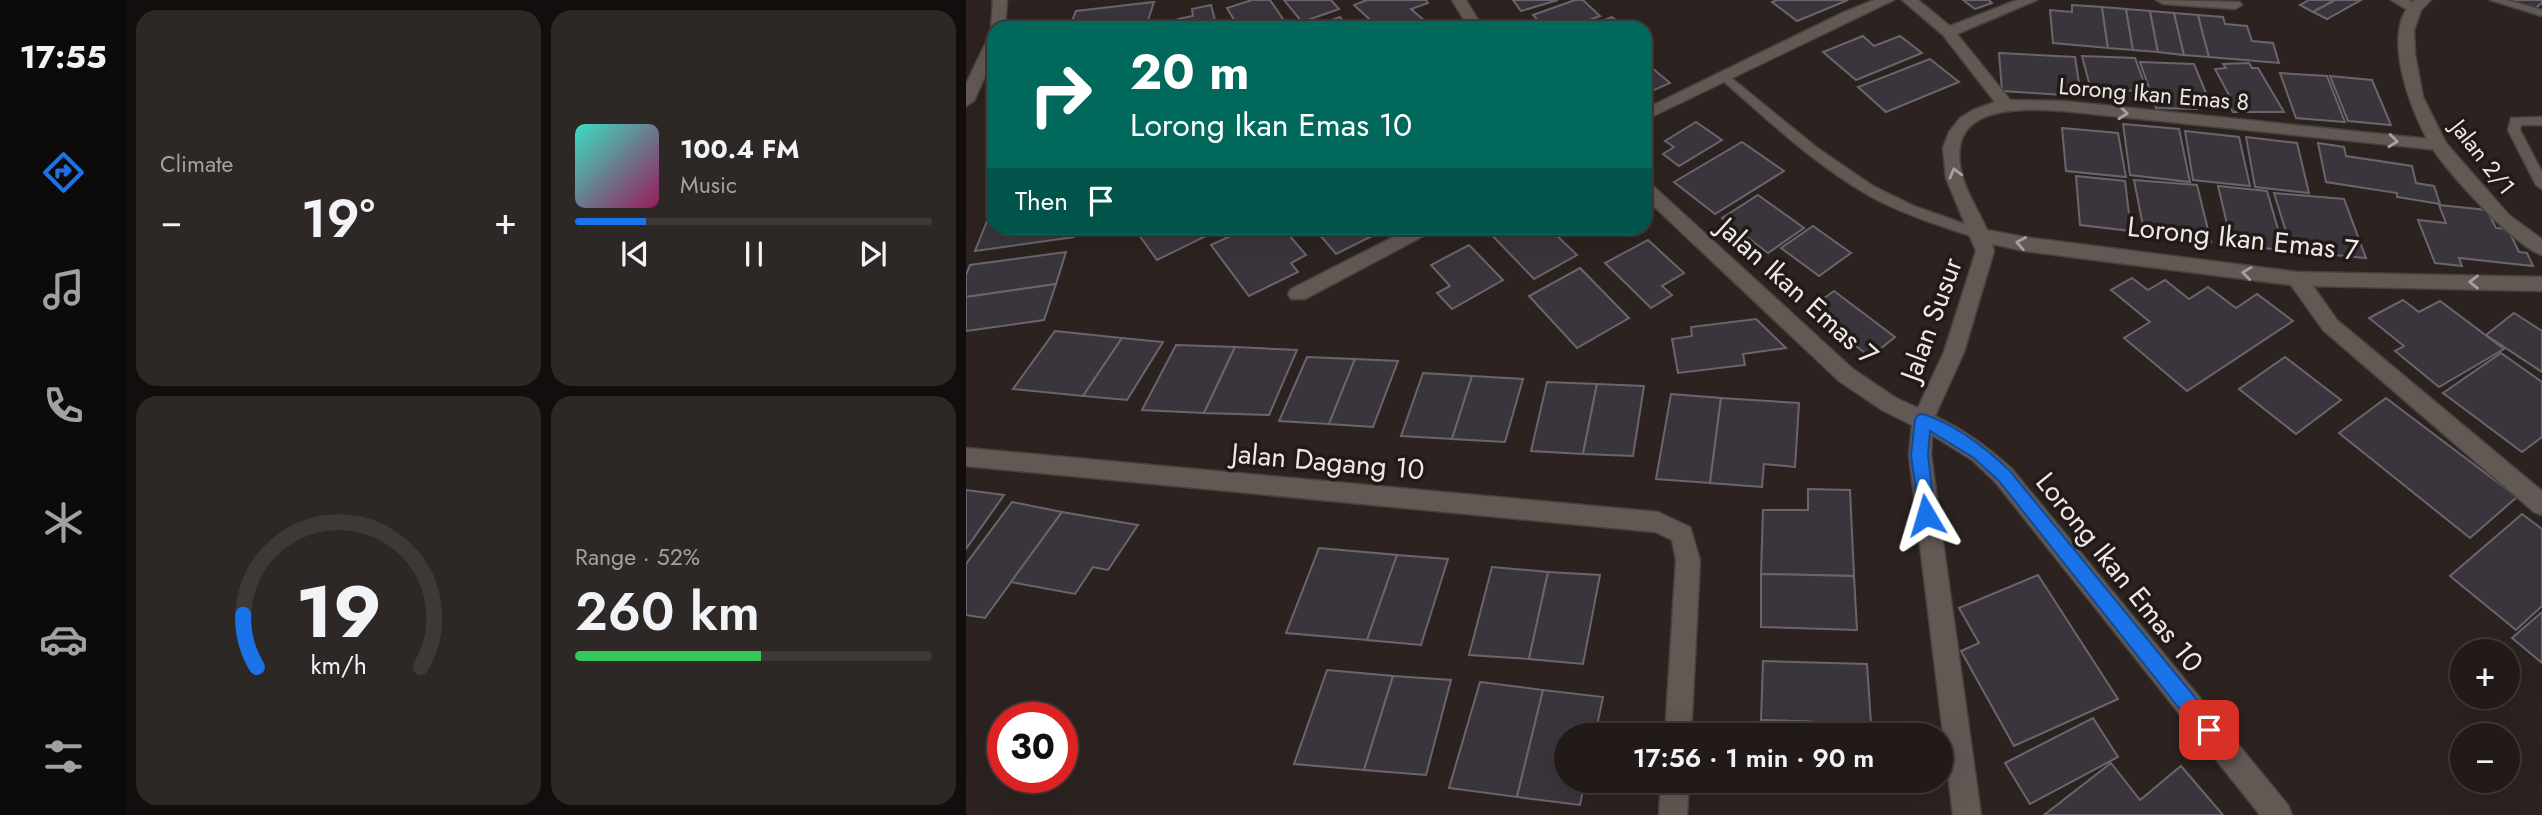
<!DOCTYPE html>
<html lang="en">
<head>
<meta charset="utf-8">
<style>
	body { margin:0; font-family:Jost,sans-serif; background:#2d2725; color:#f1f3f6; height:100vh; display:flex; flex-direction:column; font-size:26px; white-space:nowrap }
	* { box-sizing:border-box; margin:0 }
	p { font-size:23px; color:#a2a1a2 }
	.icon { flex:none; width:38px; height:38px; fill:none; stroke:currentColor; stroke-width:2; stroke-linecap:round; stroke-linejoin:round }
	.map { position:relative; flex:1; overflow:hidden }
	.side { display:flex; flex-direction:column; gap:10px; padding:10px; background:#120e0d; width:840px }
	.side>* { flex:none }
	.hud { position:absolute; left:21px; top:21px; width:665px; height:214px; border-radius:21px; box-shadow:0 7px 28px #0002,0 0 0 2px #3e3837; background:#00695c; color:#fff; overflow:hidden }
	.controls { position:absolute; left:1484px; top:639px; display:grid; gap:14px }
	.controls a { display:grid; place-items:center; width:70px; height:70px; border-radius:50%; background:#211a18; box-shadow:0 7px 28px #0002,0 0 0 2px #3e3837; font-size:35px }
	.speed { position:absolute; left:21px; top:702px; display:flex; gap:14px; font-size:35px; font-weight:700; text-align:center }
	.speed>* { display:grid; place-content:center; width:91px; height:91px; border-radius:50%; background:#211a18; box-shadow:0 7px 28px #0002,0 0 0 2px #3e3837; line-height:1 }
	.speed .limit { border:10px solid #d22; background:#fff; color:#111 }
	.pin { position:absolute; display:grid; place-items:center; width:60px; height:60px; color:#fff; margin:-30px; border-radius:14px; box-shadow:0 4px 10px #0006 }
	.me { position:absolute; width:77px; margin:-38px; rotate:353deg; stroke-linejoin:round; filter:drop-shadow(0 0 5px #0008) }
	.turn { display:flex; align-items:center; gap:24px; height:147px; padding:0 28px; font-size:32px }
	.turn .icon { width:91px; height:91px; stroke-width:2.5 }
	.turn b { display:block; font-size:49px; line-height:60px }
	.then { display:flex; align-items:center; height:66px; padding:0 28px; background:#0003; gap:14px; font-size:26px }
	.big { font-size:52px; font-weight:600; line-height:1.1 }
	.side .widget { flex:1; display:flex; flex-direction:column; justify-content:center; gap:10px; min-width:0; padding:0 24px; border-radius:21px; background:#2d2725 }
	.side .dial { align-items:center; gap:0 }
	.dial svg { height:182px; overflow:visible; fill:none; stroke:#3e3837; stroke-width:7; stroke-linecap:round; text-anchor:middle }
	.dial text { fill:#f1f3f6; stroke:none }
	.song { display:flex; align-items:center; gap:21px }
	.cover { width:84px; height:84px; border-radius:10px; background:linear-gradient(135deg,hsl(170 70% 55%),hsl(330 70% 35%)) }
	.played { height:7px; border-radius:4px; background:linear-gradient(90deg,#1a73e8 20%,#3e3837 20%) }
	.keys { display:flex; justify-content:space-around; direction:ltr }
	.heat { display:flex; justify-content:space-between; align-items:center; font-size:38px; direction:ltr }
	.charge { height:10px; border-radius:5px; background:linear-gradient(90deg,#34c759 52%,#3e3837 0) }
	.side .tiles { flex:1; display:grid; gap:10px; grid-template-columns:repeat(2,1fr) }
	.trip { position:absolute; left:588px; top:723px; width:399px; height:70px; border-radius:35px; background:#211a18; box-shadow:0 7px 28px #0002,0 0 0 2px #3e3837; font-weight:600; line-height:70px; text-align:center }
	main { display:flex; flex:1; min-height:0 }
	.menu { display:flex; flex-direction:column; width:126px; justify-content:space-around; align-items:center; background:#0d0a0a; color:#a2a1a2 }
	.menu .icon { width:49px; height:49px }
	.menu .on { color:#1a73e8 }
	.menu b { font-size:32px; color:#f1f3f6 }
	.map>svg:first-child { display:block }
</style>
</head>
<body>
<main>
<nav class="menu">
<b>17:55</b>
<svg class="icon on" aria-label="directions" viewBox="0 0 24 24"><path d="M12 3l9 9-9 9-9-9zM9 14v-3h6M13 9l2 2-2 2"/></svg>
<svg class="icon" aria-label="music" viewBox="0 0 24 24"><path d="M9 18V5l10-2v13"/><circle cx="6" cy="18" r="3"/><circle cx="16" cy="16" r="3"/></svg>
<svg class="icon" aria-label="phone" viewBox="0 0 24 24"><path d="M5 4h4l2 5-3 2q2 4 5 5l2-3 5 2v4C11 20 4 13 5 4z"/></svg>
<svg class="icon" aria-label="climate" viewBox="0 0 24 24"><path d="M12 3v18M4 7l16 10M4 17L20 7"/></svg>
<svg class="icon" aria-label="car" viewBox="0 0 24 24"><path d="M5 17H2v-5l4-1 3-4h7l3 4 3 1v5h-3M9 17h6M6 11h13"/><circle cx="7" cy="17" r="2"/><circle cx="17" cy="17" r="2"/></svg>
<svg class="icon" aria-label="filters" viewBox="0 0 24 24"><path d="M4 7h16M4 17h16"/><circle cx="9" cy="7" r="2"/><circle cx="15" cy="17" r="2"/></svg>
</nav>
<section class="side">
<div class="tiles">
<div class="widget"><p>Climate</p>
<div class="heat"><a>−</a><b class="big">19°</b><a>+</a></div>
</div>
<div class="widget">
<div class="song"><i class="cover"></i><div><b>100.4 FM</b><p>Music</p></div></div>
<div class="played"></div>
<div class="keys"><svg class="icon" aria-label="previous" viewBox="0 0 24 24"><path d="M18 5L8 12l10 7zM5 5v14"/></svg><svg class="icon" aria-label="pause" viewBox="0 0 24 24"><path d="M8 5v14M16 5v14"/></svg><svg class="icon" aria-label="next" viewBox="0 0 24 24"><path d="M6 5l10 7-10 7zM19 5v14"/></svg></div>
</div>
<div class="widget dial"><svg viewBox="0 0 100 80">
<path d="M14 69A42 42 0 1 1 86 69"/>
<path d="M14 69A42 42 0 0 1 8 46" stroke="#1a73e8"/>
<text x="50" y="56" font-size="32" font-weight="700">19</text>
<text x="50" y="72" font-size="11">km/h</text>
</svg></div>
<div class="widget"><p>Range · 52%</p><b class="big">260 km</b><div class="charge"></div></div>
</div>
</section>
<div class="map">
<svg width="1576" height="815" viewBox="0 0 1576 815">
	<rect width="100%" height="100%" fill="#2c2320"/>
	<!-- building -->
	<g fill="#3a353d" stroke="#6a656d" stroke-width="2">
		<polygon points="286,0 304,0 319,22 302,28 273,28 261,8"/>
		<polygon points="318,0 365,0 373,9 336,22"/>
		<polygon points="401,0 460,0 462,3 445,9 459,21 442,28 413,28 388,5"/>
		<polygon points="547,0 592,0 555,11"/>
		<polygon points="609,0 617,0 634,16 601,28 579,28 567,15"/>
		<polygon points="811,0 882,0 831,21 806,2"/>
		<polygon points="997,0 1023,0 1026,3 1009,9"/>
		<polygon points="1343,0 1369,0 1347,12 1334,5"/>
		<polygon points="1369,0 1395,0 1361,19 1347,12"/>
		<polygon points="1544,0 1576,0 1576,3 1567,10"/>
		<polygon points="188,2 181,23 139,28 103,28 110,11"/>
		<polygon points="245,5 251,28 214,28 212,19 227,16 226,9"/>
		<polygon points="1106,5 1136,7 1142,48 1087,43 1084,10 1106,12"/>
		<polygon points="1136,7 1160,9 1167,50 1142,48"/>
		<polygon points="1160,9 1184,11 1192,52 1167,50"/>
		<polygon points="1184,11 1208,13 1218,55 1192,52"/>
		<polygon points="1208,13 1232,15 1243,57 1218,55"/>
		<polygon points="1232,15 1257,17 1259,24 1281,26 1286,41 1307,43 1313,63 1243,57"/>
		<polygon points="374,17 383,28 344,28"/>
		<polygon points="646,17 661,28 619,28"/>
		<polygon points="897,36 908,46 934,36 956,53 890,80 857,52"/>
		<polygon points="1033,53 1109,57 1115,96 1036,91"/>
		<polygon points="1116,56 1169,58 1181,91 1125,90"/>
		<polygon points="964,59 993,82 920,112 892,87"/>
		<polygon points="679,62 704,83 679,94"/>
		<polygon points="1174,62 1228,64 1240,93 1225,93 1231,109 1190,108"/>
		<polygon points="1283,63 1286,68 1292,68 1318,112 1267,112 1257,95 1263,95 1249,69 1260,68 1257,64"/>
		<polygon points="1314,73 1361,76 1379,122 1330,118"/>
		<polygon points="1364,76 1406,80 1425,125 1382,121"/>
		<polygon points="730,122 756,140 713,166 697,154 708,147 699,141"/>
		<polygon points="1157,124 1213,129 1224,182 1164,175"/>
		<polygon points="1096,128 1152,133 1160,177 1100,171"/>
		<polygon points="1219,131 1273,137 1284,186 1227,180"/>
		<polygon points="1280,137 1331,143 1343,193 1289,187"/>
		<polygon points="776,142 818,171 749,214 708,182"/>
		<polygon points="1352,143 1378,147 1380,156 1446,166 1450,183 1468,186 1474,204 1431,197 1431,193 1360,182"/>
		<polygon points="1110,176 1159,181 1165,231 1114,225"/>
		<polygon points="1168,180 1231,185 1245,242 1179,236"/>
		<polygon points="1252,186 1301,191 1318,250 1266,245"/>
		<polygon points="1308,193 1378,199 1400,258 1326,251"/>
		<polygon points="792,195 838,228 802,253 756,218"/>
		<polygon points="1473,205 1521,210 1530,228 1542,229 1553,252 1561,253 1567,266 1493,258 1496,266 1469,263 1452,220 1480,223"/>
		<polygon points="28,220 28,228 111,228 108,237 9,251 21,221"/>
		<polygon points="847,226 885,253 853,276 815,248"/>
		<polygon points="168,228 233,228 240,236 191,260"/>
		<polygon points="282,228 317,228 340,255 325,263 332,272 283,296 245,245"/>
		<polygon points="348,228 412,228 416,231 370,254"/>
		<polygon points="522,228 583,228 611,255 568,279 520,229"/>
		<polygon points="682,240 718,273 696,286 706,295 685,308 639,263"/>
		<polygon points="503,245 537,280 486,309 471,293 484,286 465,265"/>
		<polygon points="100,252 90,284 0,297 0,275 4,265"/>
		<polygon points="614,268 663,318 611,348 563,296"/>
		<polygon points="1166,278 1182,290 1199,280 1223,299 1242,287 1270,308 1291,294 1327,321 1221,391 1158,338 1184,322 1145,290"/>
		<polygon points="90,284 78,320 0,331 0,297"/>
		<polygon points="868,291 929,337 904,357 843,309"/>
		<polygon points="1437,300 1453,312 1474,301 1538,349 1473,387 1429,351 1438,346 1403,318"/>
		<polygon points="1548,313 1576,331 1576,372 1520,335"/>
		<polygon points="790,319 820,348 777,354 779,365 712,373 706,339 726,336 725,327"/>
		<polygon points="89,331 156,338 117,396 47,389"/>
		<polygon points="156,338 197,342 161,400 117,396"/>
		<polygon points="210,345 269,347 238,413 176,410"/>
		<polygon points="269,347 331,350 303,415 238,413"/>
		<polygon points="1535,353 1576,382 1576,437 1556,452 1477,393"/>
		<polygon points="341,357 389,359 363,424 313,421"/>
		<polygon points="1319,357 1375,400 1330,434 1273,389"/>
		<polygon points="389,359 432,361 407,427 363,424"/>
		<polygon points="457,373 506,376 486,439 435,436"/>
		<polygon points="506,376 557,379 539,442 486,439"/>
		<polygon points="581,382 631,384 617,454 565,451"/>
		<polygon points="631,384 678,386 667,456 617,454"/>
		<polygon points="705,394 755,398 744,483 690,479"/>
		<polygon points="755,398 833,403 829,467 798,464 796,487 744,483"/>
		<polygon points="1420,398 1551,497 1504,538 1373,433"/>
		<polygon points="842,489 884,490 888,576 795,574 797,510 842,510"/>
		<polygon points="0,490 38,495 0,549"/>
		<polygon points="46,502 96,512 19,618 0,615 0,564"/>
		<polygon points="96,512 172,525 142,570 127,567 109,594 45,582"/>
		<polygon points="1556,514 1576,529 1576,606 1550,630 1484,576"/>
		<polygon points="353,548 431,555 401,640 320,633"/>
		<polygon points="431,555 482,559 455,645 401,640"/>
		<polygon points="526,567 582,572 563,659 503,655"/>
		<polygon points="582,572 634,575 617,664 563,659"/>
		<polygon points="795,574 888,576 891,630 795,627"/>
		<polygon points="1072,575 1152,699 1048,746 995,651 1013,643 993,608"/>
		<polygon points="1576,612 1576,663 1546,638"/>
		<polygon points="797,661 901,664 905,724 795,720"/>
		<polygon points="361,670 427,676 398,770 328,764"/>
		<polygon points="427,676 485,680 460,775 398,770"/>
		<polygon points="514,682 577,690 551,797 483,788"/>
		<polygon points="577,690 637,697 629,735 600,735 600,780 619,780 614,805 551,797"/>
		<polygon points="1127,718 1152,757 1064,804 1039,763"/>
		<polygon points="795,720 905,724 905,735 795,735"/>
		<polygon points="1145,763 1174,800 1215,766 1257,815 1078,815"/>
		<polygon points="794,780 907,780 908,790 794,787"/>
	</g>
	<g fill="none" stroke-linecap="round" stroke-linejoin="round">
		<defs>
			<g id="lane">
				<polygon points="1524,0 1541,0 1576,10 1576,16"/>
				<path d="M758,72L850,147L907,186L948,206L1021,232L1023,235L1021,238H1011C977,227 943,216 911,200C853,169 803,121 754,78L752,76Z"/>
				<polygon points="1576,117 1576,125 1555,125 1554,130 1576,172 1576,189 1570,185 1542,130 1545,118"/>
			</g>
			<g id="street">
				<polygon points="27,0 41,0 39,28 28,28 28,31 25,28"/>
				<polygon points="486,0 500,0 517,28 503,28"/>
				<polygon points="908,0 928,0 679,120 679,109 876,13"/>
				<path d="M936,0H952L984,26L1051,0H1071L991,34L1044,100L1097,101L1473,140L1481,145L1473,150L1097,111C1051,108 978,105 996,175C1001,194 1013,211 1021,230L1058,237L1331,272L1576,277V291L1347,286L1371,320L1576,491V515L1568,512L1357,330L1325,285L1058,251L1026,244L1028,251L998,352L969,416C999,430 1022,447 1046,469L1322,805L1326,815H1294L1030,483L1006,460L966,435L965,455L1015,815H987L943,455L946,425L916,410L873,381L679,198V182L685,184L887,369L930,398L952,408L978,352L1010,251L980,178L977,148L983,132L994,118L1007,110L1029,102L977,35Z"/>
				<polygon points="1190,0 1274,2 1276,5 1269,9 1197,4"/>
				<polygon points="1425,0 1443,0 1455,8 1453,11 1443,11"/>
				<polygon points="28,36 28,57 8,101 0,106 0,84 21,40"/>
				<polygon points="445,228 468,228 465,232 339,299 325,299 322,294 325,289"/>
				<polygon points="0,448 692,512 724,527 734,560 725,735 699,735 710,560 706,540 689,532 0,466"/>
				<polygon points="695,780 723,780 721,815 693,815"/>
			</g>
			<path id="secondary" d="M1449,0H1465L1455,10L1448,30L1449,54L1457,97L1480,143L1543,215L1576,239V255C1548,246 1481,172 1465,146C1446,114 1412,29 1449,0Z"/>
		</defs>
		<!-- lane casing -->
		<use href="#lane" stroke="#48423f" stroke-width="3"/>
		<!-- street casing -->
		<use href="#street" stroke="#48423f" stroke-width="3"/>
		<!-- secondary casing -->
		<use href="#secondary" stroke="#48423f" stroke-width="3"/>
		<!-- lane -->
		<use href="#lane" fill="#625854" fill-rule="evenodd"/>
		<!-- street -->
		<use href="#street" fill="#625854" fill-rule="evenodd"/>
		<!-- secondary -->
		<use href="#secondary" fill="#625854" fill-rule="evenodd"/>
	</g>
	<!-- one-way arrows -->
	<defs><path id="oneway-chevron" d="M-2-3.5L2.5 0L-2 3.5" fill="none" stroke-width="1.6" stroke-linecap="round" stroke-linejoin="round" transform="scale(1.75)"/></defs>
	<g stroke="#a8a09d">
		<use href="#oneway-chevron" transform="translate(1157 113) rotate(6)"/>
		<use href="#oneway-chevron" transform="translate(1427 141) rotate(6)"/>
		<use href="#oneway-chevron" transform="translate(989 173) rotate(-105)"/>
		<use href="#oneway-chevron" transform="translate(1055 243) rotate(-170)"/>
		<use href="#oneway-chevron" transform="translate(1281 273) rotate(-173)"/>
		<use href="#oneway-chevron" transform="translate(1508 282) rotate(-179)"/>
	</g>
	<!-- route -->
	<path fill="#1a73e8" stroke="#114b97" stroke-width="2" d="M957,414C991,425 1019,447 1044,471L1250,723L1253,730L1250,737L1243,740L1236,737L1033,481L1008,458L964,431L962,455L969,515L966,520L960,523L954,520L945,455L949,420L952,415Z"/>
	<g text-anchor="middle" stroke-width="7" stroke-linejoin="round" paint-order="stroke">
		<!-- far-street labels -->
		<g font-size="23" fill="#eee8e6" stroke="#221a17">
			<text transform="translate(1188 94) rotate(5)" y="8">Lorong Ikan Emas 8</text>
			<text transform="translate(1517 157) rotate(52)" y="8">Jalan 2/1</text>
		</g>
		<!-- street labels -->
		<g font-size="28" fill="#eee8e6" stroke="#221a17">
			<text transform="translate(1277 238) rotate(6)" y="10">Lorong Ikan Emas 7</text>
			<text transform="translate(832 291) rotate(42)" y="10">Jalan Ikan Emas 7</text>
			<text transform="translate(965 319) rotate(-70)" y="10">Jalan Susur</text>
			<text transform="translate(362 461) rotate(5)" y="10">Jalan Dagang 10</text>
			<text transform="translate(1154 572) rotate(51)" y="10">Lorong Ikan Emas 10</text>
		</g>
	</g>
</svg>
<div class="controls">
<a>+</a>
<a>−</a>
</div>
<div class="speed"><div class="limit">30</div></div>
<div class="pin" style="left:1243px;top:730px;background:#d93025"><svg class="icon" aria-label="arrive" viewBox="0 0 24 24"><path d="M6 21V4h12l-3 4 3 4H6"/></svg></div>
<svg class="me" style="left:960px;top:515px" viewBox="-20 -20 40 40"><path d="M0-17L14 15 0 8-14 15z" fill="#1a73e8" stroke="#fff" stroke-width="4"/></svg>
<div class="trip">17:56 · 1 min · 90 m</div>
<div class="hud">
<div class="turn"><svg class="icon" aria-label="right" viewBox="0 0 24 24"><path d="M7 20v-9h11M14 6l5 5-5 5"/></svg><div><b>20 m</b>Lorong Ikan Emas 10</div></div>
<div class="then">Then<svg class="icon" aria-label="arrive" viewBox="0 0 24 24"><path d="M6 21V4h12l-3 4 3 4H6"/></svg></div>
</div>
</div>
</main>
</body>
</html>
